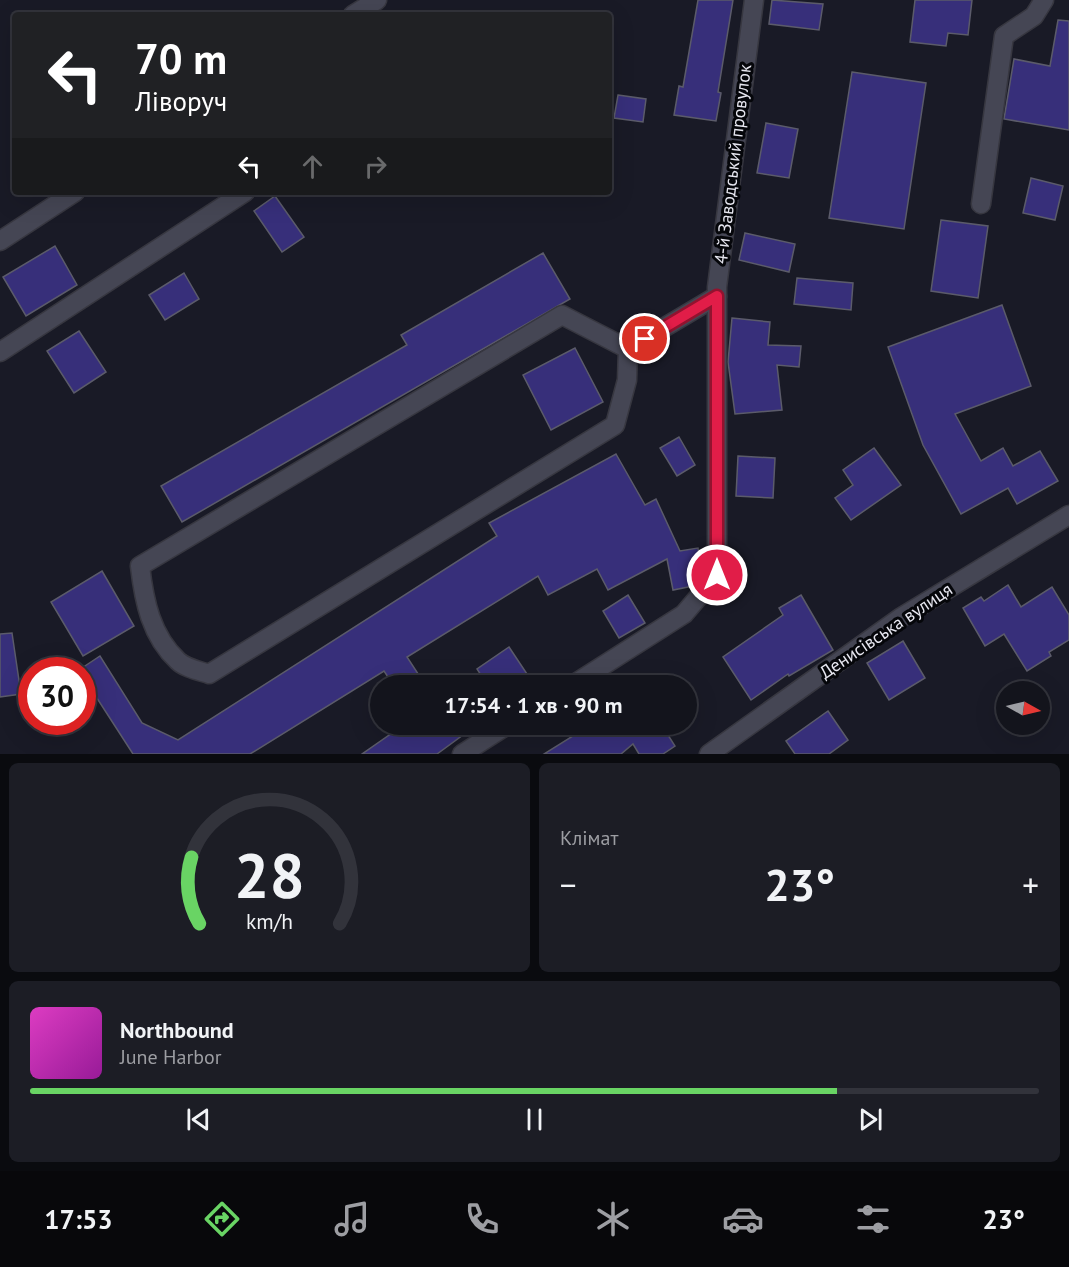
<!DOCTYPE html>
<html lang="uk">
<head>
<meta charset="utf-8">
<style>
	body { margin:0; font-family:"PT Sans",sans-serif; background:#1c1d25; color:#f1f3f6; height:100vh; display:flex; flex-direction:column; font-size:22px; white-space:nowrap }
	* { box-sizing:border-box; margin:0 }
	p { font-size:20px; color:#9d9ea3 }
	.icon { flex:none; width:33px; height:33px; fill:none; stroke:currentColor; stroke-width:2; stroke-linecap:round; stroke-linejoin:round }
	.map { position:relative; height:754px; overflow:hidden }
	.details { display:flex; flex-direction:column; gap:9px; padding:9px; background:#0a0b0f; flex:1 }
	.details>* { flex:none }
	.guide { position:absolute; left:12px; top:12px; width:600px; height:183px; border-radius:6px; box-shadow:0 6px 24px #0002,0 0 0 2px #32333b; background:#202124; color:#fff; overflow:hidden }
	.needle { width:39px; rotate:98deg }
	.tools { position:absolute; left:996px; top:681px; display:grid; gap:12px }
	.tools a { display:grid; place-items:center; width:54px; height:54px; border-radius:50%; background:#13141c; box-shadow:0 6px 24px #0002,0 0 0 2px #32333b; font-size:30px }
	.speed { position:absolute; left:18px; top:657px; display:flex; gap:12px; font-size:30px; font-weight:700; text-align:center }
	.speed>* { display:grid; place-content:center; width:78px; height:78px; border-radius:50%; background:#13141c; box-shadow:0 6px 24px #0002,0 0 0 2px #32333b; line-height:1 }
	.speed .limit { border:9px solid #d22; background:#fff; color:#111 }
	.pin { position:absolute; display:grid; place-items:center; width:51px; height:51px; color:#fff; margin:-26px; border:3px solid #fff; border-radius:50%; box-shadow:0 2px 6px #0007 }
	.me { position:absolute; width:66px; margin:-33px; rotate:0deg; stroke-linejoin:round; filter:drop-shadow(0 0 4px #0008) }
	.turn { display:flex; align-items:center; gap:21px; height:126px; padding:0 24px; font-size:27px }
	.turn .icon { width:78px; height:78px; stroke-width:2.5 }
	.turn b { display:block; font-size:42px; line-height:51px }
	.lanes { display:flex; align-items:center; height:57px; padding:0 24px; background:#0003; justify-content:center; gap:30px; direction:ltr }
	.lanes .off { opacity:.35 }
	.big { font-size:45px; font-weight:700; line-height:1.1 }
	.details .card { flex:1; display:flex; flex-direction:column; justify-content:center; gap:9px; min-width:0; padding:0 21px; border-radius:9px; background:#1c1d25 }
	.details .dial { align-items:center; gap:0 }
	.dial svg { height:156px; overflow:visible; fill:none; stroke:#32333b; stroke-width:7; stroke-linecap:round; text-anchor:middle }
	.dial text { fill:#f1f3f6; stroke:none }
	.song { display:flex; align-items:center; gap:18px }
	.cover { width:72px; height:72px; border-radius:9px; background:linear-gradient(135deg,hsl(310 70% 55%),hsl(300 70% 35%)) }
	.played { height:6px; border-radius:3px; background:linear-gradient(90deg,#69d464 80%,#32333b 80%) }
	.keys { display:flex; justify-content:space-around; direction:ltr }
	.heat { display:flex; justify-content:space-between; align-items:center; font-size:33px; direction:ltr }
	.details .tiles { flex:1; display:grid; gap:9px; grid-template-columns:1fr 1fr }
	.card:last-child { grid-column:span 2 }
	.trip { position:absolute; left:370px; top:675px; width:327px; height:60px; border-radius:30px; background:#13141c; box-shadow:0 6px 24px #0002,0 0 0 2px #32333b; font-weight:700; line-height:60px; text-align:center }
	.dock { display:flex; height:96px; justify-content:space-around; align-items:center; background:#08080b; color:#9d9ea3 }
	.dock .icon { width:42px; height:42px }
	.dock .active { color:#69d464 }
	.dock b { font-size:27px; color:#f1f3f6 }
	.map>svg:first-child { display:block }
</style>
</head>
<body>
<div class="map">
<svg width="1069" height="754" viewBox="0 0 1069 754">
	<rect width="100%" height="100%" fill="#191a26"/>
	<!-- building -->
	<g fill="#372f7a" stroke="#5b5b6a" stroke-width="1.5">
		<polygon points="698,0 733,0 718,92 721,93 716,121 674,115 679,86 683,87"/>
		<polygon points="772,0 823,4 819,30 769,24"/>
		<polygon points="915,0 972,0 968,35 948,33 946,46 910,42"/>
		<polygon points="1058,20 1069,21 1069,130 1004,119 1014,59 1050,66"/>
		<polygon points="852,72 926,83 904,229 829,218"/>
		<polygon points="618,95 646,99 643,122 614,118"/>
		<polygon points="766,123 798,129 789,178 757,173"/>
		<polygon points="1031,178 1063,186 1055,220 1023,213"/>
		<polygon points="275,196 304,237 282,252 254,211"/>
		<polygon points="941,220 988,226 978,298 931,291"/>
		<polygon points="745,233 795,244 789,272 739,260"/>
		<polygon points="55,246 77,285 26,316 3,277"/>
		<polygon points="543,253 570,299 182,522 161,486 407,345 401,335"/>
		<polygon points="184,273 199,299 165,320 149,295"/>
		<polygon points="797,278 853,283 851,310 794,304"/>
		<polygon points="1002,305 1031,386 955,414 981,461 1003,448 1013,466 1040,451 1058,481 1017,504 1008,488 961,514 923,445 888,347"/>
		<polygon points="732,318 770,322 768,345 801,346 799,367 777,365 782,410 735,414 728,362"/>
		<polygon points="79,331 106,372 74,393 47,351"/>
		<polygon points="575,348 603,402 551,430 523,375"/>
		<polygon points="679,437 695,465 677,476 660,448"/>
		<polygon points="874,448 901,485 851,520 835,498 853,485 843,470"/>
		<polygon points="616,454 645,505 656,499 680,551 698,548 703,574 693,586 673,590 667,559 608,590 597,569 548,595 538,576 407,657 426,686 394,686 384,671 250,754 133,754 82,675 82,670 79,670 100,656 142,723 178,740 497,536 489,523"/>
		<polygon points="738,456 775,458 773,498 736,496"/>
		<polygon points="102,571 134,626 83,656 51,602"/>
		<polygon points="1008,585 1021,607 1052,587 1069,615 1069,640 1049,652 1051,656 1027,671 1004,634 985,646 963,608 981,597 984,601"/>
		<polygon points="628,595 645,623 619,638 603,611"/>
		<polygon points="801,595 833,650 789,676 788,674 751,700 723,657 783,615 779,608"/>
		<polygon points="12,633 21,694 0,697 0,634"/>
		<polygon points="903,641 925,678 889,700 867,663"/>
		<polygon points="509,647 535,686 488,686 477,669"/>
		<polygon points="828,711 848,740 829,754 795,754 786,741"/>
		<polygon points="405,724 478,724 437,754 362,754"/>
		<polygon points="592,724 661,724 675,746 663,754 639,754 633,744 621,754 544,754"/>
	</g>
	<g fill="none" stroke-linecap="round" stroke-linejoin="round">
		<defs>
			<g id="minor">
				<polyline points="353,15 377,0"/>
				<polyline points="981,204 1004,36 1034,16 1044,0"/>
				<polyline points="0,241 75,192"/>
				<path d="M628,349L627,380L615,425L209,674C200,671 185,668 178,661C151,636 144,601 140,566L562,315L628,349L717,296"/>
				<polyline points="0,352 245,192"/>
				<polyline points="571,686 684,614 717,575 717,287 754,0"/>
				<polyline points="462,754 509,724"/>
				<polyline points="709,754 900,618 1069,515"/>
			</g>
		</defs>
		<!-- minor casing -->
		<use href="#minor" stroke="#373740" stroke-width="21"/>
		<!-- minor -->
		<use href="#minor" stroke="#454654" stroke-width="18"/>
	</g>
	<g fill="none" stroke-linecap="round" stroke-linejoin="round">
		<defs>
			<polyline id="route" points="645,339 717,296 717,575"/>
		</defs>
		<!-- route casing -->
		<use href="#route" stroke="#92132f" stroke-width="15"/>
		<!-- route -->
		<use href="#route" stroke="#e11d48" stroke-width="10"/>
	</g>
	<g text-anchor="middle" stroke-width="6" stroke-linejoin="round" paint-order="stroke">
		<!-- street labels -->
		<g font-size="18" fill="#e7e7f0" stroke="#05060a">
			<text transform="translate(733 164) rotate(-83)" y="6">4-й Заводський провулок</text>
			<text transform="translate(886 631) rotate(-34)" y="6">Денисівська вулиця</text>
		</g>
	</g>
</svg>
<div class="tools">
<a><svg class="needle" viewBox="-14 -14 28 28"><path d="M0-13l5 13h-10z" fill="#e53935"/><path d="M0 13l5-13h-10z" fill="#9d9ea3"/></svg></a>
</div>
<div class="speed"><div class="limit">30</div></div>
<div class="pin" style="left:645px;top:339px;background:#d93025"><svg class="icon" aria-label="arrive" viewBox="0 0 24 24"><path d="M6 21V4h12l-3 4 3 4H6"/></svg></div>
<svg class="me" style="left:717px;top:575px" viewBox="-20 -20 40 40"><circle r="17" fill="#e11d48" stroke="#fff" stroke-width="3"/><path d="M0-11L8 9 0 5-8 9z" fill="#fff"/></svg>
<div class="trip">17:54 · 1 хв · 90 m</div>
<div class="guide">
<div class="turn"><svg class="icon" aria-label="left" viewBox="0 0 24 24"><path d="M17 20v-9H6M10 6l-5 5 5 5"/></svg><div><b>70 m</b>Ліворуч</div></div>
<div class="lanes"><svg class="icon" aria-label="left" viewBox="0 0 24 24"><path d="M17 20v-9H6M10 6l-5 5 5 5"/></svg><svg class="icon off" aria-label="ahead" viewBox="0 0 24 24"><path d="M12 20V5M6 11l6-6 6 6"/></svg><svg class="icon off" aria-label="right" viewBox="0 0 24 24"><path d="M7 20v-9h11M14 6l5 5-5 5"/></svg></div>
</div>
</div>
<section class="details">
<div class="tiles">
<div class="card dial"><svg viewBox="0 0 100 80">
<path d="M14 69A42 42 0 1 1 86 69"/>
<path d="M14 69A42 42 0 0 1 10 35" stroke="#69d464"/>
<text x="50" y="56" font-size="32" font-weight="700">28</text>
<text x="50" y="72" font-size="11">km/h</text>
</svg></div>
<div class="card"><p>Клімат</p>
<div class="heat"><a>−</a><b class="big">23°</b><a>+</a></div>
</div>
<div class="card">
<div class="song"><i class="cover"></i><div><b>Northbound</b><p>June Harbor</p></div></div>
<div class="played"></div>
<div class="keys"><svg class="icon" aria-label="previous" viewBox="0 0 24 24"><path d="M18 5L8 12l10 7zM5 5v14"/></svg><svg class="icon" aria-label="pause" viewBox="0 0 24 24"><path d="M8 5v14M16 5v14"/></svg><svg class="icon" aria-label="next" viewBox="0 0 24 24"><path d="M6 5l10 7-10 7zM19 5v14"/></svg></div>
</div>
</div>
</section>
<nav class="dock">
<b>17:53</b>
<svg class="icon active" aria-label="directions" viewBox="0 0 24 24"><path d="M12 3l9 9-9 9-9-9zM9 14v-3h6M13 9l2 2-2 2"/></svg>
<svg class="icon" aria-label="music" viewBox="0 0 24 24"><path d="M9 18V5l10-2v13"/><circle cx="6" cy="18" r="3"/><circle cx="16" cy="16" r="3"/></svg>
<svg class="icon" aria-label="phone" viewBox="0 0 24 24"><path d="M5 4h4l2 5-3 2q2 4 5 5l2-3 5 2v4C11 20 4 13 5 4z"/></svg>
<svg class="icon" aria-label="climate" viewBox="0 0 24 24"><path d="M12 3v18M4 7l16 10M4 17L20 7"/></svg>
<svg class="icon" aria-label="car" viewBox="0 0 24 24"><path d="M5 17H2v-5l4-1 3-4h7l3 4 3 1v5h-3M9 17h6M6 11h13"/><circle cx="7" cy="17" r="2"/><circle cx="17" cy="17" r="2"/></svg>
<svg class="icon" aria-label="filters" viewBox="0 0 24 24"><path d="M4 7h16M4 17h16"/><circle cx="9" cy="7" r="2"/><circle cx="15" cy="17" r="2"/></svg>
<b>23°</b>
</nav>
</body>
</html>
